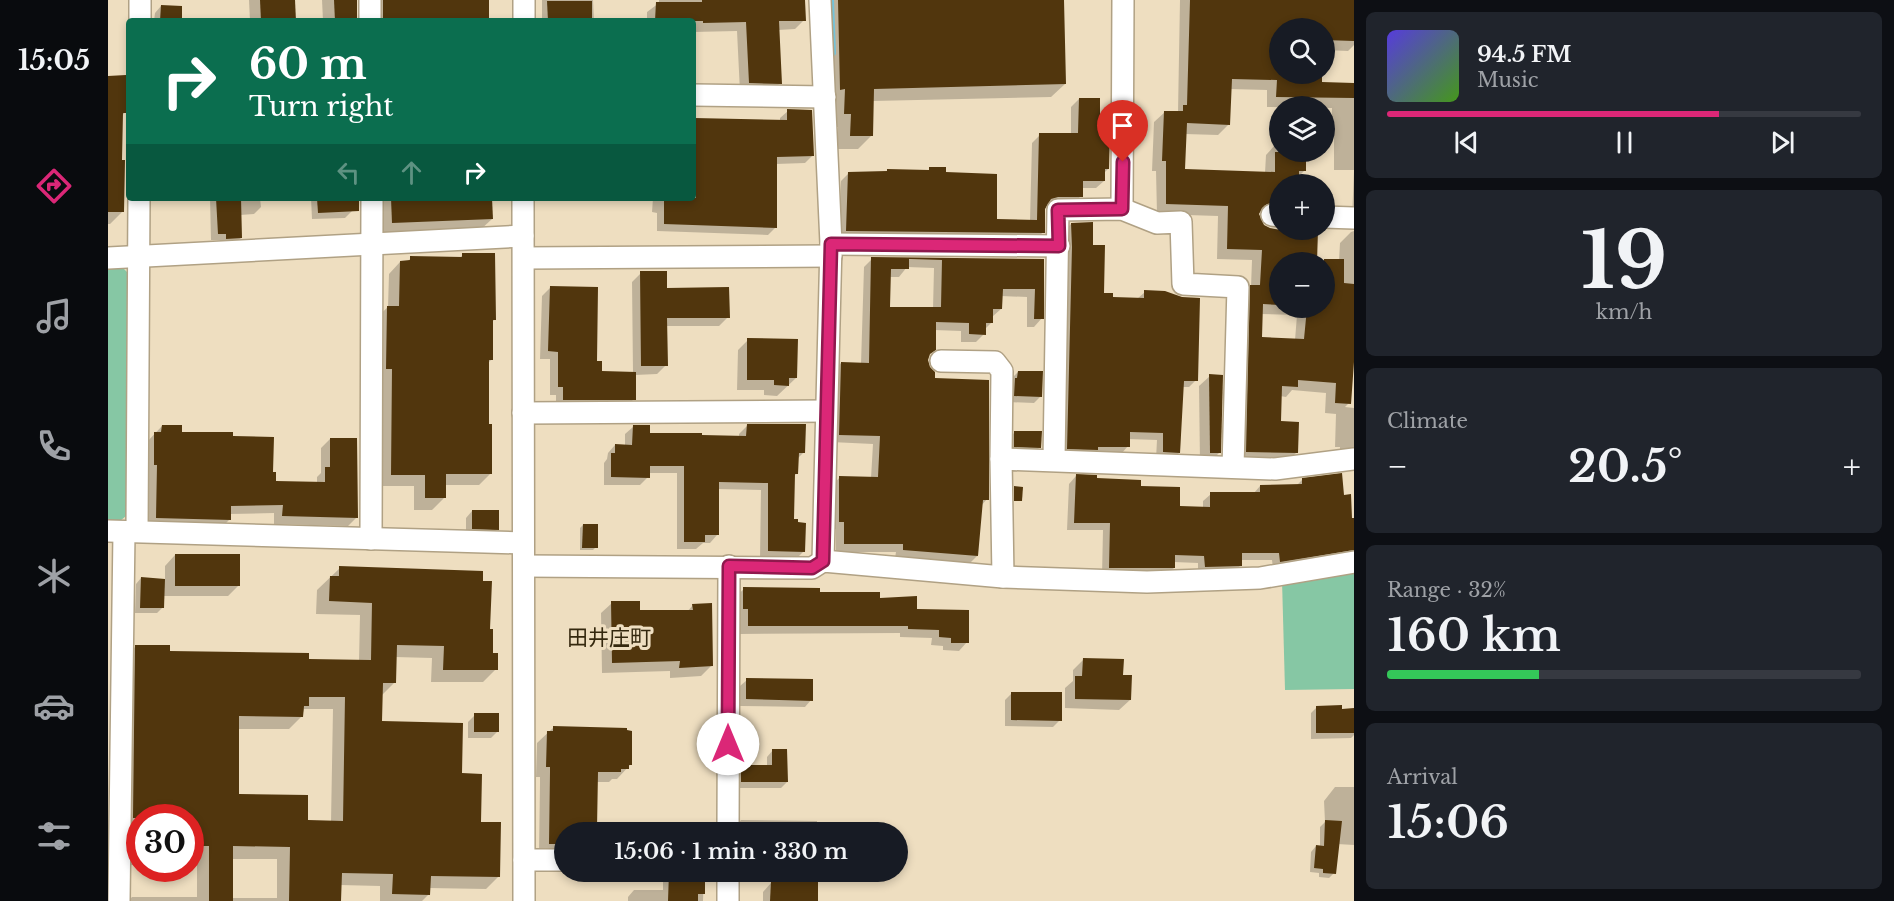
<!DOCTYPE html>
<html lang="en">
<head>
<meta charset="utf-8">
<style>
	body { margin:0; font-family:"Libre Baskerville","Noto Sans JP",serif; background:#20242c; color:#f1f3f6; height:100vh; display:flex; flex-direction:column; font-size:22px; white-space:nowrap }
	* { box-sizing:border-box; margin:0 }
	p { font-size:20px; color:#9ea1a6 }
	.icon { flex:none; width:33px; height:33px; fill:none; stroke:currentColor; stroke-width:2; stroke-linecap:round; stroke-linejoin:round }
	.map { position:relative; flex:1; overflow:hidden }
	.sheet { display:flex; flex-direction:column; gap:12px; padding:12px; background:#0d0f14; width:540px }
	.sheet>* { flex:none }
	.guide { position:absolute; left:18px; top:18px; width:570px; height:183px; border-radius:6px; box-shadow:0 3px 9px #0003; background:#0b6e4f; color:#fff; overflow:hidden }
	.buttons { position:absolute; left:1161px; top:18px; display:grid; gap:12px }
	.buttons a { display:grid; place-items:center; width:66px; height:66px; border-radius:50%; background:#171b24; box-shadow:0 3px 9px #0003; font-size:30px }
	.speed { position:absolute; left:18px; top:804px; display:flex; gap:12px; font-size:30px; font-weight:700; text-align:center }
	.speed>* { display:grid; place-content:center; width:78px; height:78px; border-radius:50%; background:#171b24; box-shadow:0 3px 9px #0003; line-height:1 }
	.speed .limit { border:9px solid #d22; background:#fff; color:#111 }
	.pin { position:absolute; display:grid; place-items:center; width:51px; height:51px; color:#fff; margin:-62px -26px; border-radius:50% 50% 50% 0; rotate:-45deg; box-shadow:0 0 6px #0007 }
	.pin .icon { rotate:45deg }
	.me { position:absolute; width:66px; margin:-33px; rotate:0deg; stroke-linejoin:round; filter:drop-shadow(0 0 4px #0008) }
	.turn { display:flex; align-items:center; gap:21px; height:126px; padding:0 24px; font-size:27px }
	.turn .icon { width:78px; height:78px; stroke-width:2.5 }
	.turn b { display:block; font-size:42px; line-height:51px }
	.lanes { display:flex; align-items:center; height:57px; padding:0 24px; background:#0003; justify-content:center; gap:30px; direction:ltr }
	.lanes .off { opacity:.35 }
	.big { font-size:45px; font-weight:600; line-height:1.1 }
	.sheet .widget { flex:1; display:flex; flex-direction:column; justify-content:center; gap:9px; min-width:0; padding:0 21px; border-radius:9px; background:#20242c }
	.sheet .dial { align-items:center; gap:0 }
	.dial b { font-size:78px; line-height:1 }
	.song { display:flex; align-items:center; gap:18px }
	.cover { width:72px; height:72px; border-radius:9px; background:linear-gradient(135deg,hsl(250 70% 55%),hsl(100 70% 35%)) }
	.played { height:6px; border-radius:3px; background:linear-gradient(90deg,#db2777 70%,#363941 70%) }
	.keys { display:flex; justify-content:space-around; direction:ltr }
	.heat { display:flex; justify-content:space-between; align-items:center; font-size:33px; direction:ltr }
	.charge { height:9px; border-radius:4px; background:linear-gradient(90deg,#34c759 32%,#363941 0) }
	.trip { position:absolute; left:446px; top:822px; width:354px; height:60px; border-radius:30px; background:#171b24; box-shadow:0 3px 9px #0003; font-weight:600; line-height:60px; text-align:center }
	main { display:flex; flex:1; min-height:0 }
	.dock { display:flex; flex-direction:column; width:108px; justify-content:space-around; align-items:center; background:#090b0e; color:#9ea1a6 }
	.dock .icon { width:42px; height:42px }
	.dock .active { color:#db2777 }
	.dock b { font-size:27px; color:#f1f3f6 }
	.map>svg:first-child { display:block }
</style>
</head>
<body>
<main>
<nav class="dock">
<b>15:05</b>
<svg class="icon active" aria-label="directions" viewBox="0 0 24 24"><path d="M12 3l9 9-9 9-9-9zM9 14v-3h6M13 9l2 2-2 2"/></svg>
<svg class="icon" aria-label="music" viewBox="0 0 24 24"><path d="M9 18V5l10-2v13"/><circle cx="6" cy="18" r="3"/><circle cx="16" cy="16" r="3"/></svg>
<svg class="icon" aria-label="phone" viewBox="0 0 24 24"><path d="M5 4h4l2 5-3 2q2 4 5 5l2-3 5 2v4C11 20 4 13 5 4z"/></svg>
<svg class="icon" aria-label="climate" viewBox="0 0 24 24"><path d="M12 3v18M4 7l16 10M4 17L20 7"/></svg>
<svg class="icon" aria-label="car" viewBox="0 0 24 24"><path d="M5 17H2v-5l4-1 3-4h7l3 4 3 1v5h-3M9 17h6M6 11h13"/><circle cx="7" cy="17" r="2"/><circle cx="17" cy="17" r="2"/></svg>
<svg class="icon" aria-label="filters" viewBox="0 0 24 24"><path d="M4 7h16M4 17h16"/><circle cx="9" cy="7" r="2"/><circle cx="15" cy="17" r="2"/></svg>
</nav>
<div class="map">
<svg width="1246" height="901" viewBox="0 0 1246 901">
	<rect width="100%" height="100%" fill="#eedec0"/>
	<!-- green -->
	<g fill="#86c7a4">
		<polygon points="11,264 21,274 18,516 12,521 0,521 0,265"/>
		<polygon points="1246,570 1246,689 1177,690 1174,580"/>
	</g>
	<!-- shadow -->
	<g fill="#0003" fill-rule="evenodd">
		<polygon points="141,0 186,0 187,21 142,21"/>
		<polygon points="214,0 247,0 248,21 215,21"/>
		<rect x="264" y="0" width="115" height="21"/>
		<polygon points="434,0 485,0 486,21 434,21"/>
		<polygon points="551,0 696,0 696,20 687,29 670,30 672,83 663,92 632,92 629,31 585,32 585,21 539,21 539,12 551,3"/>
		<polygon points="717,0 955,0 957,84 943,97 765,101 764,135 750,149 729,149 730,127 723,127"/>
		<path d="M1072,0H1246V45L1240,51L1216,50V28H1172V74H1213V83L1246,84V223L1244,219L1246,170H1226V130H1223L1224,108L1159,107V90L1122,89L1121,124L1110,135L1077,134L1076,171L1157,173L1158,155L1168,144H1172V152H1197L1196,171L1189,178V184H1172V219L1154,212L1150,213L1151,221L1161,229L1208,230V260L1231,261L1232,243L1243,232L1246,231V341L1241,403L1237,407L1246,408V453H1232V447H1227L1228,414L1217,413L1218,393L1184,390L1178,397L1172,396L1171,423L1188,453L1178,463L1128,462L1132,297L1143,287L1144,260L1109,259L1110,216L1049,214L1048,171H1044L1046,122L1057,112H1070ZM1172,262H1216V308H1172ZM1153,314L1189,315L1187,340L1153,339Z"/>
		<polygon points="53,6 72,21 46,21 47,13"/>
		<polygon points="0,77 17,112 14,116 14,212 2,224 0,224"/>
		<polygon points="971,99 991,129 1000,169 996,173 996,181 988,188 973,188 973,196 965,204 940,205 937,207 935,232 928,240 731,239 733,181 741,173 778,172 779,171 819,171 822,169 836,173 887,221 922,221 924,143 932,135 963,135 963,107"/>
		<polygon points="680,111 705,155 697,163 668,164 668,227 660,235 549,231 549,213 544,212 545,198 585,198 585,121 587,119 672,121 672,118"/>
		<polygon points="102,198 152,198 153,207 146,214 132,215 133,238 126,244 112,245 112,240 103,240"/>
		<polygon points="203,198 244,198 244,211 237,218 204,219"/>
		<polygon points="270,198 383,198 384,219 371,231 272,235"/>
		<polygon points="963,224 983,246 994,294 1003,299 1029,299 1037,292 1088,380 1081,387 1074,387 1072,452 1065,459 1048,459 1049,440 1020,439 1020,446 1013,454 952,455 956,231"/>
		<polygon points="355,255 386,320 384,322 384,359 380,363 380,426 383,473 371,485 336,485 336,498 324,510 306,510 306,486 272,486 267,319 280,307 281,274 292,262 299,262 303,258 351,258"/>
		<path d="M764,259L935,260L934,318L926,327H919V297L893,296V309L884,317L883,323L876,330V334L868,342H853V331L826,330L819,360L825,379L879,499L873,506L869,556L861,564L787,558L788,552H728V529H723L724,486L732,477L763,478L765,444L723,442L725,372L733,363L753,364L756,267ZM799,267L826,268L825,309L781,308V277H791Z"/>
		<polygon points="533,273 558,289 620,317 611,326 558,326 558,365 549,374 527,375 526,399 518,407 448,408 448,395 442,395 442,359 432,359 434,296 442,288 492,373 525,373 524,282"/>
		<polygon points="640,340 688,378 669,396 656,395 656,390 629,390 630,350"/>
		<polygon points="910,372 933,396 926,403 900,402 903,379"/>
		<polygon points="1102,376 1111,453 1101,463 1092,463 1091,386"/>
		<polygon points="54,426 72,433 124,438 163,473 166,482 209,484 209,477 213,473 213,448 222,439 249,517 240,526 166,524 166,513 122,514 122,519 113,528 40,526 41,473 38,473 38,443"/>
		<polygon points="639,426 696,452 689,459 689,473 685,477 685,520 696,551 688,559 652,559 653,490 610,489 609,535 602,543 595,543 588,549 569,549 569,473 540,473 540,477 532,485 496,485 496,463 499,459 500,453 507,445 517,446 517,434 525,427 541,435 631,438 631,434"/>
		<polygon points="907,432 932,447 925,454 900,453 900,439"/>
		<polygon points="968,476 1031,487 1070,507 1095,508 1095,501 1103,494 1146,493 1152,486 1188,486 1194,480 1235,496 1243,519 1246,519 1246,554 1165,568 1164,560 1133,560 1133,565 1125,573 1090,574 1090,563 1066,562 1066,568 1058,575 994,575 995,530 959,530 961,484"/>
		<polygon points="364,511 389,529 382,536 358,535 358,518"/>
		<polygon points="475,525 488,547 485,550 472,550 472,528"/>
		<polygon points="67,555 131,585 120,596 55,596 55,607 49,613 27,613 28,584 33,578 57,580 57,566"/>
		<path d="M232,568L381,630L384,654L388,669L375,682H323L324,658L287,657L286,683L273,696V723L352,775L391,876L378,889L321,888V894L314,901H272V886L232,885L231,901H20L24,897H89V858H82V818H32V865H12L15,659L28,646L60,652L200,661L251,662L252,615L208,614L209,590ZM196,709H225L223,822H198L129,796L130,729H181L194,716ZM124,859H169V898H123Z"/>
		<polygon points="636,589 771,599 808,610 859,642 851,651 835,650 835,646 823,645 824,638 792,637 792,633 632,634 632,617 627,617 627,597"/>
		<polygon points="504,603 530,612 579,612 585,605 603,666 593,676 562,678 562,671 494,673 493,613"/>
		<polygon points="976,659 1014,677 1022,700 1011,710 957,708 957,688 965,681 965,670"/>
		<polygon points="639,680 703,700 697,707 632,706 632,686"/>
		<polygon points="904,693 952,720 945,727 897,726 897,700"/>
		<polygon points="1209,707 1233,711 1246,710 1246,735 1243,738 1203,739 1203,713"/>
		<polygon points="367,715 389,732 383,738 360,738 360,722"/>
		<polygon points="445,728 522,765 509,779 504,779 501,782 488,782 488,828 483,832 456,832 456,857 431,854 432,783 432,777 428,777 429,743"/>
		<polygon points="665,750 679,782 673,788 627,788 628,773 634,767 659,767 659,757"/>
		<polygon points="1227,787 1246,787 1246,845 1229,844 1226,873 1221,878 1211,877 1211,873 1202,872 1203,852 1208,846 1212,847 1212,827 1217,822 1216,801"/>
		<polygon points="633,820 709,821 709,832 623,832"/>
		<polygon points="562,872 596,872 595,901 520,901 520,897 526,890 555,890 555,878"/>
		<polygon points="663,883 709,901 655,901 655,892"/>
	</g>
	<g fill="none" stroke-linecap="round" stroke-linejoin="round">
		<!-- stream -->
		<polyline stroke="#74c3d9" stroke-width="6" points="723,0 725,53"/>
	</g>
	<!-- building -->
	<g fill="#51360d" fill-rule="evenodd">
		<polygon points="152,0 187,0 188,21 153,21"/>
		<polygon points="226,0 249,0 249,21 227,21"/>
		<polygon points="275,0 381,0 381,19 275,21"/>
		<polygon points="594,0 697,0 698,21 671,21 674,84 641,83 638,22 595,23 595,21 547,21 548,2 594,2"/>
		<polygon points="730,0 956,0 958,84 766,89 765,136 742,136 743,114 736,114 737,89 732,90"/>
		<polygon points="1082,0 1246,0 1246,41 1216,40 1216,28 1172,28 1172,74 1214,74 1214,82 1246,83 1246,98 1168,97 1169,80 1124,79 1122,125 1079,123 1077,169 1167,172 1167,152 1198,152 1198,171 1191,171 1191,184 1172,184 1172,203 1159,204 1154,208 1151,214 1156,225 1162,228 1172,230 1210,230 1209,262 1172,262 1172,305 1155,304 1154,337 1196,339 1199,308 1216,308 1216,259 1236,259 1236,283 1246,284 1246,362 1243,404 1227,403 1228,383 1190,380 1190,387 1174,386 1173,421 1191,422 1190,453 1138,452 1142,285 1152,285 1154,250 1119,249 1120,206 1058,204 1058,161 1054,161 1056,111 1075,111 1075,105 1079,105"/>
		<polygon points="439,1 484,1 484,21 440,21"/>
		<polygon points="53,5 74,6 74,21 52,21"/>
		<polygon points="18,75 18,113 15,113 14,160 17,160 16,212 0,212 0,76"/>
		<polygon points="971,98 992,98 992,128 1002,128 1001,169 997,169 997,181 975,181 975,197 950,197 943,199 937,209 937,233 738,231 740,172 779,171 779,169 821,170 821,167 838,167 838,172 889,174 889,219 929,220 931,133 970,133"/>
		<polygon points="679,109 704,110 706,156 669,157 669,228 556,224 556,198 588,198 586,118 679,120"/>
		<polygon points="108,198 133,198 134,238 118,239 118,234 110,234"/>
		<polygon points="209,198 251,198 251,211 210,213"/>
		<polygon points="283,198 384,198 385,219 284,223"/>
		<polygon points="985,222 985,245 997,245 996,293 1005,293 1005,297 1036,298 1036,290 1057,291 1074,297 1092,298 1090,381 1076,381 1072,453 1055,452 1055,433 1022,432 1022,447 990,447 990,450 959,449 964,247 963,223"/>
		<polygon points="354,253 387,253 388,320 385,320 385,360 381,360 381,424 384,424 384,474 338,474 338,498 317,498 317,475 283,475 284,369 278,369 279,306 291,306 292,261 302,260 302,256 354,257"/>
		<path d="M763,257L936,259V319H926L927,289H895L894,309H885V323H878V335L861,334V323L828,322V350L822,354L820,360L822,367L827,372V378L881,380V500H875L870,556L795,550V544H736V522H731V476L770,477L772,436L731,435L733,362L761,363ZM801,259L834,260L833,307H782L783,269H801Z"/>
		<polygon points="532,271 559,271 559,288 621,287 622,318 559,318 560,366 533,366"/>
		<polygon points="442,286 490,287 489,361 494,361 494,371 528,372 528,400 455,400 455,387 450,387 450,352 440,351"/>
		<polygon points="639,338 690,339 689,378 681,378 681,386 666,385 666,380 639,380"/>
		<polygon points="910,371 935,371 934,397 906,396 907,378 909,378"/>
		<polygon points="1101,374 1115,375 1113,453 1102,453"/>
		<polygon points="639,424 698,424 697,453 691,453 690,474 687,474 686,519 690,519 690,522 698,523 697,552 660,551 660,483 611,482 611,535 597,535 597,542 576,542 576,466 542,466 542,478 503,477 503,453 507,453 507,444 524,445 525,425 542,425 542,433 594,433 594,435 638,436"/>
		<polygon points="54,425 74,425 74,432 125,432 125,436 166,437 165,472 168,472 168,481 217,482 217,467 222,467 222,438 249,438 250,518 174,516 175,505 123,506 123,520 48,518 49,465 46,465 46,432 53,432"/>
		<polygon points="906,431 934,431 933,448 906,447"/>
		<polygon points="1234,473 1236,495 1243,494 1244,518 1246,518 1246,550 1172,562 1171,553 1134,553 1134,566 1097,567 1096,556 1067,555 1067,568 1001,568 1002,523 966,523 968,474 989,475 989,478 1033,480 1033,486 1072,487 1072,506 1102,507 1102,492 1152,492 1152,485 1194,484 1194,478"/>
		<polygon points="906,486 915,487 914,501 906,501"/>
		<polygon points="364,510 391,510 391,530 364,529"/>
		<polygon points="475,524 490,524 490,548 474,548"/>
		<rect x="67" y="554" width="65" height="32"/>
		<path d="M231,566L375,571V581H384L382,629H385V653H390V670H335L336,646L289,645L288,683H275L274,721L355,723L354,773L374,774L373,822H393L392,877L323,876L322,895L284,894L285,874L234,873L233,901H181L182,847L125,846V901H101V846H82V818H25L27,645H62V651L201,653V659L263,660L264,603L221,601L222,576H231ZM201,697H237L235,821L200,820V795L131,794V716L195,717L196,706H201Z"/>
		<polygon points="33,577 57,579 56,608 32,608"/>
		<polygon points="635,587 712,588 712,592 772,592 772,598 809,596 809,609 861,610 861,643 843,643 843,638 831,637 831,630 800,629 800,626 640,626 640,609 635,609"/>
		<polygon points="503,601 532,601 532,610 585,610 584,604 604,603 605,666 571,668 572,661 504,663"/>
		<polygon points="975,658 1016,659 1015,675 1024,675 1023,700 967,699 967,676 974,676"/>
		<polygon points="638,678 705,679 705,701 638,699"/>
		<polygon points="903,692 954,692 954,721 903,720"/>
		<polygon points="1234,705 1234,709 1246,708 1246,733 1208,733 1208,706"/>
		<rect x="366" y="713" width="25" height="19"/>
		<polygon points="445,726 519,728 519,730 524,731 524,765 521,765 521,769 513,769 513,772 490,772 489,828 482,828 482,832 456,832 456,844 441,844 442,772 442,767 438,767 439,731 445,731"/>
		<polygon points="664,749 679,749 680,782 633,782 633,765 664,765"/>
		<polygon points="1217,820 1234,821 1228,874 1215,873 1215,869 1206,868 1208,845 1216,846"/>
		<polygon points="561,872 597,872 597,894 590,894 590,901 560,901"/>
		<polygon points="663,882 710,882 710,901 662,901"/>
	</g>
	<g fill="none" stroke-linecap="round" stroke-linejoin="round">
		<defs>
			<g id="minor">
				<polyline points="262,0 262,21"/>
				<polyline points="712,0 723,244 715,561"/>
				<polyline points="32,21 32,0"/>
				<polyline points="416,21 416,0"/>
				<polyline points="585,95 717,97"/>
				<polyline points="415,198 416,901"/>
				<polyline points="1014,209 1015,0"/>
				<polyline points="1164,215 1172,216"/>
				<polyline points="1216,217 1246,218"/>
				<polyline points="723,244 951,246"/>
				<polyline points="0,258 415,236"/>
				<polyline points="416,258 723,256"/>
				<polyline points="833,361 887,362 894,371 893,459"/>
				<polyline points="415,413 718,411"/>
				<polyline points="946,460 950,210 1014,209 1049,223 1073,222 1075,284 1130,287 1125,467"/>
				<polyline points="0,531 415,543"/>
				<polyline points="29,531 31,198"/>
				<polyline points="263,539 264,198"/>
				<polyline points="416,566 704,568 715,561 895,577 1039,582 1152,578 1246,562"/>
				<polyline points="895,577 893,459 1167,469 1246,459"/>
				<polyline points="620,832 621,566"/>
				<polyline points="416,860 456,860"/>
				<polyline points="620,872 620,901"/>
				<polyline points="11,901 16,532"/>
			</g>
		</defs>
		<!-- minor casing -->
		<use href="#minor" stroke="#b0a184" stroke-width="24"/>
		<!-- minor -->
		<use href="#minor" stroke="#fff" stroke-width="21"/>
	</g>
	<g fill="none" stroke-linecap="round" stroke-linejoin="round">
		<defs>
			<polyline id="route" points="620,744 621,566 704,568 715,561 723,244 951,246 950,210 1014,209 1015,162"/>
		</defs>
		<!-- route casing -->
		<use href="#route" stroke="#8e194d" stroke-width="15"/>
		<!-- route -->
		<use href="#route" stroke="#db2777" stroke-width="10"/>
	</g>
	<g text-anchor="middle" stroke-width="6" stroke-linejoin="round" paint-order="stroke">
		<!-- neighbourhood labels -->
		<g font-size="21" fill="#34280e" stroke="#eedec0">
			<text x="501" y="645">田井庄町</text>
		</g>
	</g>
</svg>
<div class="buttons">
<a><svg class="icon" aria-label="search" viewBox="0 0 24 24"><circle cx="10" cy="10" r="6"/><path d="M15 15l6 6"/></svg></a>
<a><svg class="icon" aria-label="layers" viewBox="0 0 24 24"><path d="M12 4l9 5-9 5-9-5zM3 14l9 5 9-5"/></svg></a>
<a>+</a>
<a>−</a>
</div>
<div class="speed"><div class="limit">30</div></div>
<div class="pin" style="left:1015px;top:162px;background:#d93025"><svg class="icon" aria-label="arrive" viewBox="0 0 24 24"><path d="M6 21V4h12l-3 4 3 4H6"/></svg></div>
<svg class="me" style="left:620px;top:744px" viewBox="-20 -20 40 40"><circle r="19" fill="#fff"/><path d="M0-13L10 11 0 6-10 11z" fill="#db2777"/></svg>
<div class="trip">15:06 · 1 min · 330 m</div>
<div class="guide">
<div class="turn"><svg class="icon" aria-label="right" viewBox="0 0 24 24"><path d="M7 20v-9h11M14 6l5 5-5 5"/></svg><div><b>60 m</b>Turn right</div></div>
<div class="lanes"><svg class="icon off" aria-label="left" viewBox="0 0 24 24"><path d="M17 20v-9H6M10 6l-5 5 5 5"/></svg><svg class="icon off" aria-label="ahead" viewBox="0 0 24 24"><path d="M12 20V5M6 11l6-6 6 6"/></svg><svg class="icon" aria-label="right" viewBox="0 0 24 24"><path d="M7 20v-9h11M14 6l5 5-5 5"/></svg></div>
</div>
</div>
<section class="sheet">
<div class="widget">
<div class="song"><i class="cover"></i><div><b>94.5 FM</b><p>Music</p></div></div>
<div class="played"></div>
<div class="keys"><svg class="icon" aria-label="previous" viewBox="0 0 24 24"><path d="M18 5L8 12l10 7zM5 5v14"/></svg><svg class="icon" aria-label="pause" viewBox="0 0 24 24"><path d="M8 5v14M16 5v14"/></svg><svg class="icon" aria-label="next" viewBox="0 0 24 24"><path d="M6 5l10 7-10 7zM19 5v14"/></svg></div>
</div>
<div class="widget dial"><b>19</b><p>km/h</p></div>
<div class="widget"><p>Climate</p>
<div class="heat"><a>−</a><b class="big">20.5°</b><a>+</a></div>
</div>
<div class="widget"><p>Range · 32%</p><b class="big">160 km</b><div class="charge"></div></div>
<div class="widget"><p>Arrival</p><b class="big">15:06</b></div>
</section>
</main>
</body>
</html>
